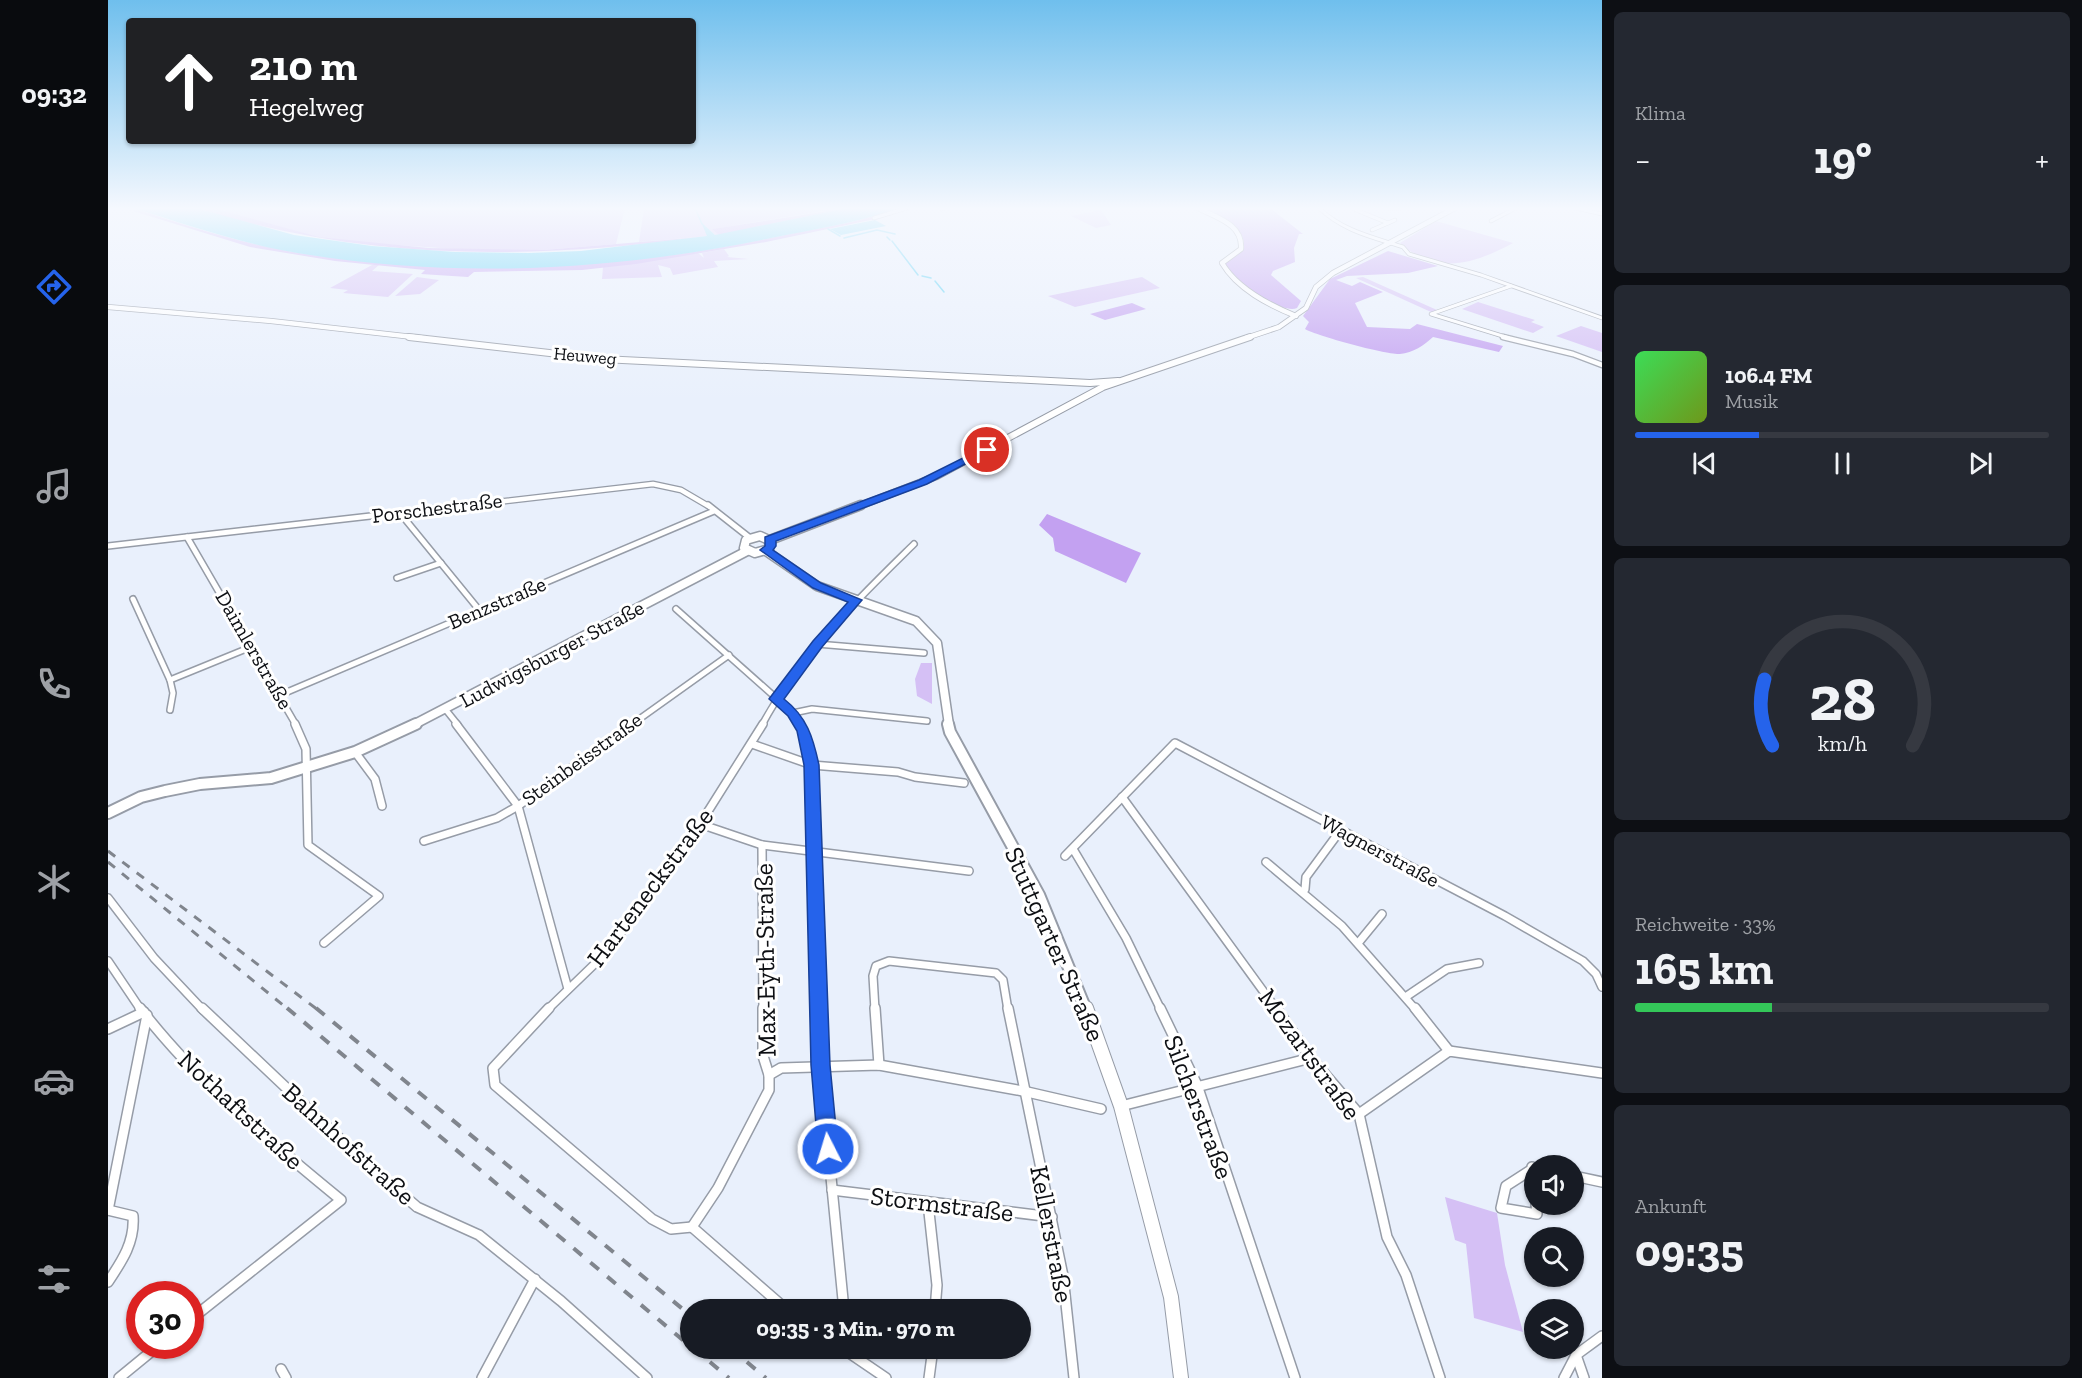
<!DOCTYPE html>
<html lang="de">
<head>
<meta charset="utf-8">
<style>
	body { margin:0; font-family:"Zilla Slab",serif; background:#242831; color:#f1f3f6; height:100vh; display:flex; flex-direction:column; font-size:22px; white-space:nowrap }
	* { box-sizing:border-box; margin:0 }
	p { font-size:20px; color:#9ea1a6 }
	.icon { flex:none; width:33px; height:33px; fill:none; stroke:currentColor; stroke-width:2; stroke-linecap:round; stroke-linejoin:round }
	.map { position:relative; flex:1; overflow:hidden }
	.sheet { display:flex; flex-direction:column; gap:12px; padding:12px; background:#0d0f14; width:480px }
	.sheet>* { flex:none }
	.guide { position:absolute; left:18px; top:18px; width:570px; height:126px; border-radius:6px; box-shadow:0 2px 4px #0004; background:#202124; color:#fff; overflow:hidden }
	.fabs { position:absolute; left:1416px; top:1155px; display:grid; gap:12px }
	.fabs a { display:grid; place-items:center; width:60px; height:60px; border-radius:50%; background:#171b24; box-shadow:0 2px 4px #0004; font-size:30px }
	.speed { position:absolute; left:18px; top:1281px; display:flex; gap:12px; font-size:30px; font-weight:700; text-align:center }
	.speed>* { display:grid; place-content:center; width:78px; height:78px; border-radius:50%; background:#171b24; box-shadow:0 2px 4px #0004; line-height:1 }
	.speed .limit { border:9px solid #d22; background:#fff; color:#111 }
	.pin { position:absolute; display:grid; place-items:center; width:51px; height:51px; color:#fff; margin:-26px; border:3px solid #fff; border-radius:50%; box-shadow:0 2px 6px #0007 }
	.me { position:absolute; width:66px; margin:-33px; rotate:355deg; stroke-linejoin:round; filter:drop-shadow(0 0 4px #0008) }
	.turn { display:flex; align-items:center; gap:21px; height:126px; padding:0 24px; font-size:27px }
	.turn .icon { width:78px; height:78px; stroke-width:2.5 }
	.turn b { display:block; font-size:42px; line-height:51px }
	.big { font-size:45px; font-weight:700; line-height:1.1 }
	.sheet .card { flex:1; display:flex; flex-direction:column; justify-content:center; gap:9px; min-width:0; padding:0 21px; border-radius:9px; background:#242831 }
	.sheet .dial { align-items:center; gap:0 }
	.dial svg { height:156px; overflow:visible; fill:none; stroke:#363941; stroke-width:7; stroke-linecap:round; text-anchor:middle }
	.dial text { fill:#f1f3f6; stroke:none }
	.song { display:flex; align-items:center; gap:18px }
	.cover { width:72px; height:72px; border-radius:9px; background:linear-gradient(135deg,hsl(130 70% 55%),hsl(80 70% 35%)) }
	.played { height:6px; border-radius:3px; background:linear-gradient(90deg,#2563eb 30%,#363941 30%) }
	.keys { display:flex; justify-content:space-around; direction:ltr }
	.heat { display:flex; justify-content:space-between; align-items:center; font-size:33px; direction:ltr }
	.charge { height:9px; border-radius:4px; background:linear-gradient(90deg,#34c759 33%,#363941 0) }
	.trip { position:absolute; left:572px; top:1299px; width:351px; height:60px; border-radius:30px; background:#171b24; box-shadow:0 2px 4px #0004; font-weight:700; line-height:60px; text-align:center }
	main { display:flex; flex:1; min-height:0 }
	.tab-bar { display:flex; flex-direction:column; width:108px; justify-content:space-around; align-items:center; background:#090b0e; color:#9ea1a6 }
	.tab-bar .icon { width:42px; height:42px }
	.tab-bar .selected { color:#2563eb }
	.tab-bar b { font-size:27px; color:#f1f3f6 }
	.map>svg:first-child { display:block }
</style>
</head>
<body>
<main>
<nav class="tab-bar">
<b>09:32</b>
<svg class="icon selected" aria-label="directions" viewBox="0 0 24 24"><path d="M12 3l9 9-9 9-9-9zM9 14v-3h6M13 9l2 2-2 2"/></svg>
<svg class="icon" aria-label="music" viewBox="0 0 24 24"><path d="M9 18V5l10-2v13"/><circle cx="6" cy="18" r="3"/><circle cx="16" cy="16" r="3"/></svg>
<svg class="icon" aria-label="phone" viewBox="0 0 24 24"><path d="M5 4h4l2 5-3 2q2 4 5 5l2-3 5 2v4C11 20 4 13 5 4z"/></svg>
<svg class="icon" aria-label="climate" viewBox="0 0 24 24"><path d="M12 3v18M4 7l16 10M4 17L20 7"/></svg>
<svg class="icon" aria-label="car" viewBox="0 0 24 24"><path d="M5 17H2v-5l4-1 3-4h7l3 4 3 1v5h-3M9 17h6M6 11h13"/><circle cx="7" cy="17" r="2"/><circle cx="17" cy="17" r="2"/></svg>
<svg class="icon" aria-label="filters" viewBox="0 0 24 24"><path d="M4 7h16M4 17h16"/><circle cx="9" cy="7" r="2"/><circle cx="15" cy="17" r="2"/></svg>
</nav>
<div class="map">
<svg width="1494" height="1378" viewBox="0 0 1494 1378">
	<rect width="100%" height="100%" fill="#e9f0fc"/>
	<!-- green -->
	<g fill="#d5c0f5">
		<polygon points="128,208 517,208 508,244 435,250 377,251 258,243 210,237 116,212"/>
		<polygon points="536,208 732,208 605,229 611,235 607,235 594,223 603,236 531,242"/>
		<polygon points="993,210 1003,225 988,228 963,216"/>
		<path d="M1328,221L1405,243C1366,264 1328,276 1292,243Z"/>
		<polygon points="616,249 621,256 619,257 641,259 606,261 610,267 565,275 562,268 550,265 554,277 494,279 495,267 590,253 596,258 594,253"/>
		<polygon points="264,265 271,265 264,271 305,274 280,297 235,293 240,290 222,288"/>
		<polygon points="309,277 331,280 312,294 287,296"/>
		<polygon points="1034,277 1052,288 967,307 940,296"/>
		<polygon points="1255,277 1329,310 1323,312 1248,278"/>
		<polygon points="1370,302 1427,320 1423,322 1436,327 1425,333 1354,309"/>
		<polygon points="1473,326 1494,333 1494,352 1448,336"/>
		<polygon points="813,663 824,663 824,704 809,696 807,679"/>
		<polygon points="1337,1197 1389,1213 1397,1265 1415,1332 1366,1318 1358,1244 1347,1240"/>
	</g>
	<!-- forest -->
	<g fill="#c3a1f1">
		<path d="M88,208H105L211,237L321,248L435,250L593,237C422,260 255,261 88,208Z"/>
		<polygon points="739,208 611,235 604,229"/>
		<path d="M791,208H802L767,219L658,242L528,264L474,270L366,272L360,277L313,274L317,270L227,261L142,247L25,211L31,210C77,225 123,240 171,249C207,257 243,259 279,262C411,274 538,264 667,237C708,228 751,223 791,208Z"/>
		<path d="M1096,208H1162L1195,234H1191L1186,248L1187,262L1165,271L1163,275L1193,301L1189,308C1172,315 1127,279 1116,266L1118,260C1161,241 1115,219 1096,208Z"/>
		<path d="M1280,251L1330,266L1300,273L1239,276L1228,280L1244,286L1252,282L1275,292L1247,303L1259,327L1302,329L1309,324L1395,346L1391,352L1325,337C1316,345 1305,353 1292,354C1279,355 1209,336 1197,329L1201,322L1195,316L1222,279Z"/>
		<polygon points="1024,303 1038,309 997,320 982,314"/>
		<polygon points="939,514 1033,553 1018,583 947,551 945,538 931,525"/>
	</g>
	<!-- water -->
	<g fill="#59d0f4">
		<path d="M25,208H88L186,235L264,246L347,252L421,253L473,251L599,236L593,222L607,235L739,208H791C750,223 706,229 663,238C502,272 335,280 173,250C122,240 74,223 25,208Z"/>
		<polygon points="767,220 778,226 733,235 722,229"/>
	</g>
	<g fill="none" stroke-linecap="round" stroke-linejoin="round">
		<!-- stream -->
		<g stroke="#59d0f4" stroke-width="1.5">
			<polyline points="587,208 594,224"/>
			<polyline points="720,229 732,236"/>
			<polyline points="779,237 782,240"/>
			<polyline points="736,238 769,230 787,234"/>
			<polyline points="784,241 810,275"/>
			<polyline points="814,276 823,278"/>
			<polyline points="827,281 836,292"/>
		</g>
		<defs>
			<g id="street-far4">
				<path d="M1211,208C1235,231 1264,237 1295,247L1301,254L1373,275L1494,318"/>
				<polyline points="1251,208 1248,210 1280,223"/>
				<polyline points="1279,208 1292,208"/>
				<polyline points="1468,208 1494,214"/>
				<polyline points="834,209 837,208"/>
				<polyline points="766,218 799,208"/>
				<polyline points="1383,221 1408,208"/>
				<polyline points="1264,230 1287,220"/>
				<polyline points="1401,338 1323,314 1403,286"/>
			</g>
			<g id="street-far3">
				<polyline points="1395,337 1465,354 1494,365"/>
				<polyline points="346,507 545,484 573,490 602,507"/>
			</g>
			<g id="street-far2">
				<polyline points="600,505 642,538"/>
				<polyline points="292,513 372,611"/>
				<polyline points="79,537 188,725"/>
				<polyline points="0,546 359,505"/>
				<polyline points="289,578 333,563"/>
				<polyline points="25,599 62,680 65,693 62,710"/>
				<polyline points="568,609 685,713 693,725"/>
				<polyline points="709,644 816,653"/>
				<polyline points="62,680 143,647"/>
				<polyline points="172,695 606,511"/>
				<polyline points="338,710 350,725"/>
				<polyline points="685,713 704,709 819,721"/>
				<polyline points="523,725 621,655"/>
				<path d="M654,725C692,654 749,600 806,544"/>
			</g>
			<g id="street-far1">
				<polyline points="187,724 198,749 200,845 271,896 216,943"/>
				<polyline points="348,724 410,806 460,989"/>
				<polyline points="692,724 704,765 711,1010"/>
				<polyline points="644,744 704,765 790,772 807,777 856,783"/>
				<polyline points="247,752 267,779 274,806"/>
				<polyline points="1014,797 1169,1010"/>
				<polyline points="592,824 654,845 861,871"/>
				<polyline points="316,841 389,818 410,806 525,724"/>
				<polyline points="654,845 655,1010"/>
				<polyline points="965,849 1018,938 1053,1010"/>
				<polyline points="957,856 1067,743 1397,916 1475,961 1488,974 1494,987"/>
				<polyline points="1158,862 1234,926 1308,1010"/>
				<polyline points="1197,889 1198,877 1232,831"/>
				<polyline points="0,898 46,958 95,1010"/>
				<polyline points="1251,942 1274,914"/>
				<polyline points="0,961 33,1010"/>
				<polyline points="1299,996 1339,969 1371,963"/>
				<polyline points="439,1010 498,953 592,824 655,724"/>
				<polyline points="767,1010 765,976 768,966 781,961 888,973 895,980 900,1010"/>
			</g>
			<g id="street">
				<path d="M32,1008C89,1082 161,1141 233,1200L82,1320"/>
				<polyline points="94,1008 247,1153 309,1207 371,1235 453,1301 539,1378"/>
				<polyline points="441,1008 385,1068 387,1085 544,1219 563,1229 584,1227"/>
				<polyline points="710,1008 712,1065 736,1310"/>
				<polyline points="767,1008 771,1065"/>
				<polyline points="900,1008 955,1276 966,1378"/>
				<polyline points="1052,1008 1089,1085 1187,1378"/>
				<polyline points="1168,1008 1203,1058 1251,1114 1279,1237 1298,1275 1332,1378"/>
				<polyline points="1307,1008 1341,1051"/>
				<polyline points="0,1029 36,1012"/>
				<polyline points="661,1075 673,1068 771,1065 915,1091 993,1109"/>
				<polyline points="1013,1106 1203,1058"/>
				<polyline points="1251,1114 1341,1051 1494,1073"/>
				<polyline points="1424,1167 1426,1192"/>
				<polyline points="1426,1168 1398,1186 1393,1208 1429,1214 1428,1204"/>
				<polyline points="1466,1176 1494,1182"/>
				<polyline points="724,1190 944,1217"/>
				<polyline points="820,1203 829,1285 827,1310"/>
				<polyline points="0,1210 39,1015"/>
				<path d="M0,1210L25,1216C27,1242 14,1261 0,1282"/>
				<polyline points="584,1227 610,1188 661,1090 661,1075 655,1056 655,1008"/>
				<polyline points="584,1227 679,1310"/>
				<polyline points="734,1348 778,1378"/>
				<polyline points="1468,1355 1476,1378"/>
				<polyline points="173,1369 178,1378"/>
				<polyline points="11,1378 50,1346"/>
				<polyline points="374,1378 427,1279"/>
				<polyline points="821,1378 825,1348"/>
				<polyline points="1456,1378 1468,1355 1494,1336"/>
			</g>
			<g id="secondary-far4">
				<path d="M1090,208C1109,218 1135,224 1133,249L1114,263C1129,289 1161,305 1188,316"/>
				<polyline points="0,307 163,321 314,338"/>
				<polyline points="1138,338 1171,327 1198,308 1208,287 1225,273 1347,208"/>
			</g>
			<g id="secondary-far3">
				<polyline points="301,337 494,359 982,383 1010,381"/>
				<polyline points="749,507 829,476 995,387 1142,337"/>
			</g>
			<g id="secondary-far2">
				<polygon points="652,536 663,541 661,549 647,553 636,548 638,540"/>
				<polyline points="662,540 753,505"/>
				<polyline points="658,551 709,586 808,621 829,643 841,725"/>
				<polyline points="305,725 639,551"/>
			</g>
			<g id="secondary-far1">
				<polyline points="840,724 842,732 931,895 978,1010"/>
				<polyline points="0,813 33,797 57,791 92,784 163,778 247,752 308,724"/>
			</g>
			<polyline id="secondary" points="978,1008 1013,1106 1063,1297 1073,1378"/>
		</defs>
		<!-- street-far4 casing -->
		<use href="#street-far4" stroke="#969ca7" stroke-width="4.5"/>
		<!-- street-far3 casing -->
		<use href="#street-far3" stroke="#969ca7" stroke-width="7"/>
		<!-- street-far2 casing -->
		<use href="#street-far2" stroke="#969ca7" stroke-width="8"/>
		<!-- street-far1 casing -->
		<use href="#street-far1" stroke="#969ca7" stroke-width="10"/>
		<!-- street casing -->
		<use href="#street" stroke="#969ca7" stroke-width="12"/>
		<!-- secondary-far4 casing -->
		<use href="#secondary-far4" stroke="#969ca7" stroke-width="6"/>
		<!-- secondary-far3 casing -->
		<use href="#secondary-far3" stroke="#969ca7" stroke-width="8"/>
		<!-- secondary-far2 casing -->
		<use href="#secondary-far2" stroke="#969ca7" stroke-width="11"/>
		<!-- secondary-far1 casing -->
		<use href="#secondary-far1" stroke="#969ca7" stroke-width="14"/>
		<!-- secondary casing -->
		<use href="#secondary" stroke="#969ca7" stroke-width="16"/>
		<!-- street-far4 -->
		<use href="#street-far4" stroke="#fff" stroke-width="3"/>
		<!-- street-far3 -->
		<use href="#street-far3" stroke="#fff" stroke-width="4.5"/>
		<!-- street-far2 -->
		<use href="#street-far2" stroke="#fff" stroke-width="5"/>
		<!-- street-far1 -->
		<use href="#street-far1" stroke="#fff" stroke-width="7"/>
		<!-- street -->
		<use href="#street" stroke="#fff" stroke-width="9"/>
		<!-- secondary-far4 -->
		<use href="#secondary-far4" stroke="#fff" stroke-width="4.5"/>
		<!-- secondary-far3 -->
		<use href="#secondary-far3" stroke="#fff" stroke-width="6"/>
		<!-- secondary-far2 -->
		<use href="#secondary-far2" stroke="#fff" stroke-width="8"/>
		<!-- secondary-far1 -->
		<use href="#secondary-far1" stroke="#fff" stroke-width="10"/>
		<!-- secondary -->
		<use href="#secondary" stroke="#fff" stroke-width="14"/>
		<!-- rail-far1 -->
		<g stroke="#80858d" stroke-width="3" stroke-dasharray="9 9" stroke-linecap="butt">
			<polyline points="0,851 210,1010"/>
			<polyline points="0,862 181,1010"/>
		</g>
		<!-- rail -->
		<g stroke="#80858d" stroke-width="4" stroke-dasharray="11 11" stroke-linecap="butt">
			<polyline points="179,1008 582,1346"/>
			<polyline points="208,1008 582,1315"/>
			<polyline points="585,1348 621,1378"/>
			<polyline points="622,1348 658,1378"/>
		</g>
	</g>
	<!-- sky -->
	<linearGradient id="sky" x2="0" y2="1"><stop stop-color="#6fbfed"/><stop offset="0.52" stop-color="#f5f8fe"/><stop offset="1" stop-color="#f5f8fe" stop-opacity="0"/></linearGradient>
	<rect width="1494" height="401" fill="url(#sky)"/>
	<!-- route -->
	<path fill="#2563eb" stroke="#184099" stroke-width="1.5" d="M875,448L884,450L819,484L668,541V546L665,550L713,583L754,600L714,647L676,699C699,717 705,737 711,765L722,1065L730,1149L727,1156L720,1159L713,1156L710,1149L703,1065L696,765L689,731L680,716L661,699L705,641L740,602L705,588L652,550L657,546V537L811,480Z"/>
	<g text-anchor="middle" stroke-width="6" stroke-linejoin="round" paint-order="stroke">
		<!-- far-street labels -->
		<g font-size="18" fill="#0d0f13" stroke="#fff">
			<text transform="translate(477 356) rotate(5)" y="6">Heuweg</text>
		</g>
		<!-- street labels -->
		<g font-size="21" fill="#0d0f13" stroke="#fff">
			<text transform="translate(329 508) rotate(-7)" y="7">Porschestraße</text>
			<text transform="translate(389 603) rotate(-23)" y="7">Benzstraße</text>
			<text transform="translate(146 650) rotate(60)" y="7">Daimlerstraße</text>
			<text transform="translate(444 654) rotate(-28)" y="7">Ludwigsburger Straße</text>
			<text transform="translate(474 759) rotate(-36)" y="7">Steinbeisstraße</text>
			<text transform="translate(1272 851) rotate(28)" y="7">Wagnerstraße</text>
		</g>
		<!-- near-street labels -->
		<g font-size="26" fill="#0d0f13" stroke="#fff">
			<text transform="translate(542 887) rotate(-53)" y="9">Harteneckstraße</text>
			<text transform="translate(947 944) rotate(66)" y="9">Stuttgarter Straße</text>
			<text transform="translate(657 960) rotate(-91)" y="9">Max-Eyth-Straße</text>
			<text transform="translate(1202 1054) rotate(54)" y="9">Mozartstraße</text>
			<text transform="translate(1091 1107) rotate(69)" y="9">Silcherstraße</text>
			<text transform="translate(133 1110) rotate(43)" y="9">Nothaftstraße</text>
			<text transform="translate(241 1144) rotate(42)" y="9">Bahnhofstraße</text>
			<text transform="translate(834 1204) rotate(7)" y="9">Stormstraße</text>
			<text transform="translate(944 1234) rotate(79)" y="9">Kellerstraße</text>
		</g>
	</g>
</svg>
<div class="fabs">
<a><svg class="icon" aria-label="sound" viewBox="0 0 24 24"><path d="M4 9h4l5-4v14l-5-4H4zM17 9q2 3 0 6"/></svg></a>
<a><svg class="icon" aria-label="search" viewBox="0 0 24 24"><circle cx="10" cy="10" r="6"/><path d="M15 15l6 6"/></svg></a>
<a><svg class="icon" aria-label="layers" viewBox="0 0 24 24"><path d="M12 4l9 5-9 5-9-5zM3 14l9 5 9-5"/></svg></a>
</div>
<div class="speed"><div class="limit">30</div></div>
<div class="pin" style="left:879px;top:450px;background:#d93025"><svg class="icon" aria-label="arrive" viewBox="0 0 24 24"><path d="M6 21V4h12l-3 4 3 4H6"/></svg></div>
<svg class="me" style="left:720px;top:1149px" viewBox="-20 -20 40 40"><circle r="17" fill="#2563eb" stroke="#fff" stroke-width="3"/><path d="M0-11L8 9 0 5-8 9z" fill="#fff"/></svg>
<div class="trip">09:35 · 3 Min. · 970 m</div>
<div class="guide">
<div class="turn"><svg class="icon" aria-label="ahead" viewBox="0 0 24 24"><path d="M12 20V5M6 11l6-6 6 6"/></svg><div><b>210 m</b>Hegelweg</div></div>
</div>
</div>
<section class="sheet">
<div class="card"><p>Klima</p>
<div class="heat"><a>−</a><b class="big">19°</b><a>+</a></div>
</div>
<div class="card">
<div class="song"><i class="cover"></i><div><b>106.4 FM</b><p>Musik</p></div></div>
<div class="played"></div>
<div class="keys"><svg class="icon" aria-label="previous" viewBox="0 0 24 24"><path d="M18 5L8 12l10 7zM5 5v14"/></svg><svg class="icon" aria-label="pause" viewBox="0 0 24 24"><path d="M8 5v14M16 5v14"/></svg><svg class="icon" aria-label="next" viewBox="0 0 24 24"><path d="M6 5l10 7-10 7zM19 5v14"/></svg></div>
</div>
<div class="card dial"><svg viewBox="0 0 100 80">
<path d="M14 69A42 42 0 1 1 86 69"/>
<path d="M14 69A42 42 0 0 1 10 35" stroke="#2563eb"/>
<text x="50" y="56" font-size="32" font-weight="700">28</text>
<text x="50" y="72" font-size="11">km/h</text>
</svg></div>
<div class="card"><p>Reichweite · 33%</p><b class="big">165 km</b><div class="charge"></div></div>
<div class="card"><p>Ankunft</p><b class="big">09:35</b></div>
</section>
</main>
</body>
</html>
